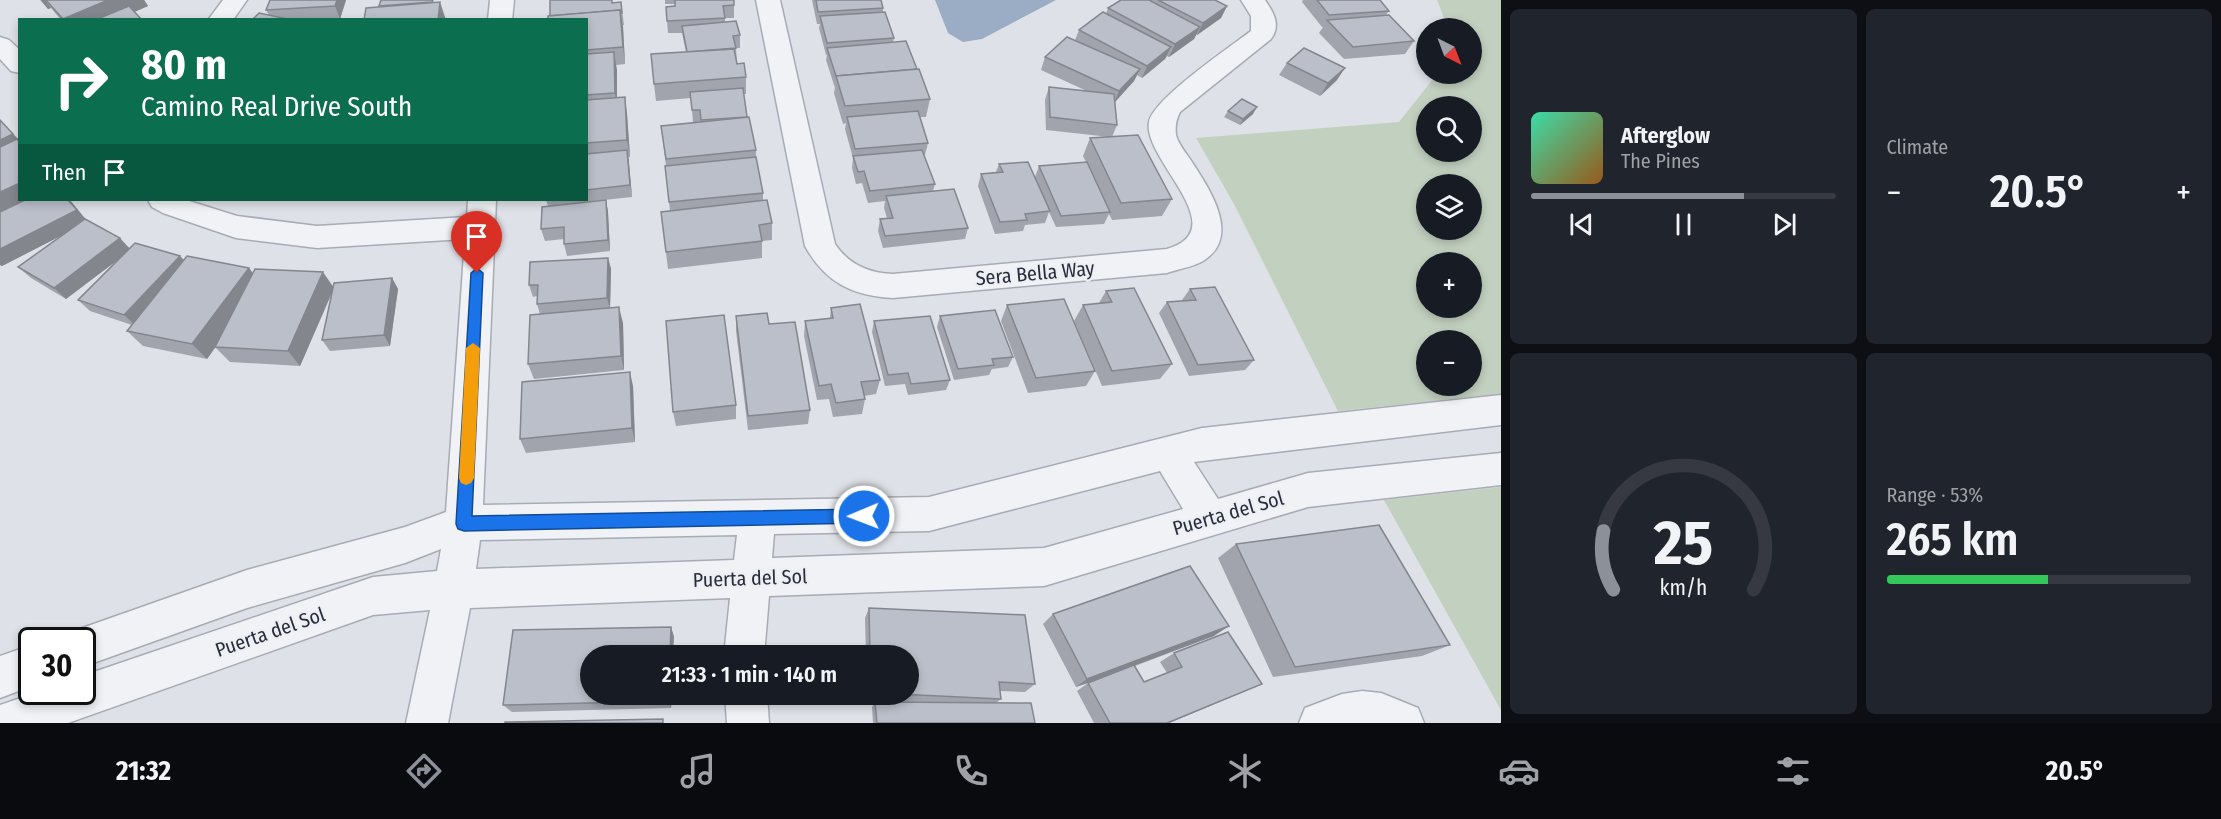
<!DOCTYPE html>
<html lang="en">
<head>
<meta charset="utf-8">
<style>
	body { margin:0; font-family:"Fira Sans Condensed",sans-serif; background:#20242c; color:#f1f3f6; height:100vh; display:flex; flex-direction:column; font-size:22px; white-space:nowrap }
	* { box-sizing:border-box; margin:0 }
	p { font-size:20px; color:#9ea1a6 }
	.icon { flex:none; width:33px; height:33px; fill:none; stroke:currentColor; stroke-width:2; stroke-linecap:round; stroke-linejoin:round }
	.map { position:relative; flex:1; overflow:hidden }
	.panel { display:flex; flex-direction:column; gap:9px; padding:9px; background:#0d0f14; width:720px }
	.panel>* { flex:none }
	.guide { position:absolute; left:18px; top:18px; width:570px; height:183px; border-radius:0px; box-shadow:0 3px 9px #0003; background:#0b6e4f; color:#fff; overflow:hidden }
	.needle { width:39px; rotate:138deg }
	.tools { position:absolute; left:1416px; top:18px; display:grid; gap:12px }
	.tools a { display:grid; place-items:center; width:66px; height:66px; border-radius:50%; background:#171b24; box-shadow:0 3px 9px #0003; font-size:30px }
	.speed { position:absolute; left:18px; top:627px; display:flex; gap:12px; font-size:30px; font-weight:700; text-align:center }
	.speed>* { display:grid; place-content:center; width:78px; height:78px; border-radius:50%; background:#171b24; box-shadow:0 3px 9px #0003; line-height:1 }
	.speed .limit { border:3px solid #111; border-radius:9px; background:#fff; color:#111 }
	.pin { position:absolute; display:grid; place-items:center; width:51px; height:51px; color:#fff; margin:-62px -26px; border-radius:50% 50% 50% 0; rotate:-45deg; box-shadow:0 0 6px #0007 }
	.pin .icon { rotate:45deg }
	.me { position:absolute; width:66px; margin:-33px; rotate:269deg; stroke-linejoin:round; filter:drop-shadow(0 0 4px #0008) }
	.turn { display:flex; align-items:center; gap:21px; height:126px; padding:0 24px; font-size:27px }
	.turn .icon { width:78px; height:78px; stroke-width:2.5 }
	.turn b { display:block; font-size:42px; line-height:51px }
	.then { display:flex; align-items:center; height:57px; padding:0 24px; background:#0003; gap:12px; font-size:22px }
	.big { font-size:45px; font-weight:600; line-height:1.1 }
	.panel .tile { flex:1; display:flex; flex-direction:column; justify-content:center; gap:9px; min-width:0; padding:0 21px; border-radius:9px; background:#20242c }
	.panel .dial { align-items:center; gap:0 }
	.dial svg { height:156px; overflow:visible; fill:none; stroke:#363941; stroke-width:7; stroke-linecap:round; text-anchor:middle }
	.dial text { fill:#f1f3f6; stroke:none }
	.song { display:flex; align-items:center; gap:18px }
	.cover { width:72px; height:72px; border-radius:9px; background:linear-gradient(135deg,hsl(160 70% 55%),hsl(30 70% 35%)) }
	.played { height:6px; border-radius:3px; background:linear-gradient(90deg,#8c9099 70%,#363941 70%) }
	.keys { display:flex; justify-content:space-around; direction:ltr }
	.heat { display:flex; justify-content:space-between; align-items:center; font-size:33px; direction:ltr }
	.charge { height:9px; border-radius:4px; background:linear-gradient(90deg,#34c759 53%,#363941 0) }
	.panel .tiles { flex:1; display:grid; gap:9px; grid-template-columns:repeat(2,1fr) }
	.trip { position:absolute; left:580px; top:645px; width:339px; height:60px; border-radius:30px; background:#171b24; box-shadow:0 3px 9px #0003; font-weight:600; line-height:60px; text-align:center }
	.tabs { display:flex; height:96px; justify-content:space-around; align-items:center; background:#090b0e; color:#9ea1a6 }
	.tabs .icon { width:42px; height:42px }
	.tabs .active { color:#8c9099 }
	.tabs b { font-size:27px; color:#f1f3f6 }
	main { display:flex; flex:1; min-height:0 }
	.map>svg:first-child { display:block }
</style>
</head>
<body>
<main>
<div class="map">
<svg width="1501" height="723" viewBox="0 0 1501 723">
	<rect width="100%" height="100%" fill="#dee1e7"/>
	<!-- green -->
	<g fill="#c2d0bf" fill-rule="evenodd">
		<path d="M1437,0H1501V394L1338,411L1234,204L1196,138L1399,122L1437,74H1472V28H1448ZM1426,106H1472V152H1426ZM1426,184H1472V230H1426ZM1426,262H1472V308H1426ZM1426,340H1472V386H1426Z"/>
		<polygon points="1501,487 1501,710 1384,500"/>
	</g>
	<!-- water -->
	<polygon fill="#9bacc5" points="935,0 1056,0 982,39 963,42 948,33"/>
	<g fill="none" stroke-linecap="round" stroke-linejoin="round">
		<defs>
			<g id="minor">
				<polygon points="223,0 247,0 233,20 208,20"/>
				<polygon points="490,0 514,0 512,20 488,20"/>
				<path d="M756,0H780L835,244C849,265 869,273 893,274L1167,249C1236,229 1142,159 1149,122C1153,99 1230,47 1251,31V16L1241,0H1265C1274,13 1281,25 1271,39L1180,112C1176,120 1175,126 1176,135C1178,143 1185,152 1190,159C1208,187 1243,236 1203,261C1193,267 1178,269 1167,273L893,298C852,296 825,282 805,246Z"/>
				<polygon points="0,37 9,40 20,50 20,73 11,71 0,59"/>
				<path d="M148,200H186L237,216L317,226L467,217L468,200H496L483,505L929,497L1202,428L1501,395V425L1194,462L1218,499L1308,473L1501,453V485L1308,507L1044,586L769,596L764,656H724L730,598L470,608L448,723H406L430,610L373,615L68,723H0V705L38,692H82V676L373,577L437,571L441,549L405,563L247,608L82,667V640H64L68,633L247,570L405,527L446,512L465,239L317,248L236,238L163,213L152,207ZM1160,471L1183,509L1044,548L772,558L774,534L929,531ZM737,535L734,560L476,569L480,540Z"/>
				<polygon points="32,645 32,686 0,698 0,656"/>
				<polygon points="1362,691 1381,693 1418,708 1424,723 1299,723 1305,708 1342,694"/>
				<polygon points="725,694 767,694 769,723 727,723"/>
			</g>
		</defs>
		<!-- minor casing -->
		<use href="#minor" stroke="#a7abb4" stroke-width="3"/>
		<!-- minor -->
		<use href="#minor" fill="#f0f2f5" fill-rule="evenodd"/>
	</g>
	<!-- wall -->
	<g fill="#a1a4ad">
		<polygon points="40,0 144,0 148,6 134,12 142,20 61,20 51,8 48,9"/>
		<polygon points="346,0 340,19 252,20 269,15 266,10"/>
		<polygon points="665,0 734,0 734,18 725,18 725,22 740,35 740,48 736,48 737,64 746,77 746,94 744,94 747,118 756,150 756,158 763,193 763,201 772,223 772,240 762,241 762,258 668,269 661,212 670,211 665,166 666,166 661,126 700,122 693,122 691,98 656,101 654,84 686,52 682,33 668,33 667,21 675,6 675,4 665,4"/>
		<polygon points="812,0 881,0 883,8 883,12 894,38 893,42 917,69 930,99 926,117 920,117 928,143 925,155 924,155 935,184 933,191 968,228 965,239 883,248 878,231 880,219 887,218 884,208 885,201 868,203 862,183 856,184 852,168 853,158 845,129 846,123 843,124 834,93 835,88 826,60 827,55 826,55 819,28 820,24 817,24"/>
		<polygon points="1121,0 1215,0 1227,6 1221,18 1197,35 1196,35 1194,39 1169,57 1167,56 1165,59 1142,78 1137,75 1134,81 1115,102 1117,125 1112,137 1172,199 1162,216 1112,220 1109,214 1104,224 1056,227 1049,212 1045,223 1025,225 1023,231 995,234 978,186 981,174 996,172 999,164 1035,177 1039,166 1086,162 1083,156 1090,138 1110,137 1046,130 1045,100 1049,87 1089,92 1041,70 1045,57 1075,40 1079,30 1106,14 1108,8"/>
		<polygon points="1303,0 1380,0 1389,11 1386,15 1414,41 1405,54 1344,59 1319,33 1323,27 1322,27 1302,2"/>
		<polygon points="621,2 624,25 623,25 625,64 616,65 617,97 627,114 630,157 628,157 632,197 548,206 546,200 586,200 586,20 550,16 613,3"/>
		<polygon points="1287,63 1337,80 1320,96 1279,75"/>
		<polygon points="1228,111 1253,114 1240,125 1224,117"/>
		<polygon points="0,120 20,200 86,219 129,248 180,256 184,261 249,268 253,274 333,287 392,278 398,289 390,346 330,351 322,340 332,292 300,366 230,362 215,347 207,359 143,346 127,331 132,325 90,311 78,300 118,259 66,299 31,278 18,267 64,234 2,266 0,265"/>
		<polygon points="606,200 608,212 610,251 567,256 564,244 564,239 545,241 541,229"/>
		<polygon points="608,258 611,269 610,308 623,323 624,370 534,379 528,364 540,314 537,304 537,296 533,297 529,285"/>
		<polygon points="1190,289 1254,360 1245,370 1189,376 1159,313 1167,302 1183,301 1182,300"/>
		<polygon points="1106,291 1172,364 1160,379 1102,386 1074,321 1083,305 1099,303"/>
		<polygon points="1007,305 1095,371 1086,386 1028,393 1001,321"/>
		<polygon points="831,308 880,380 876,394 864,396 865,399 862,414 833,417 829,399 817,400 804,336 805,321 830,318"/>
		<polygon points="736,316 769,324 810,410 808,424 748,430 736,331"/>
		<polygon points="940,316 1013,357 1008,367 992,369 989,375 954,380 937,327"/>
		<polygon points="874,321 950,380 946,390 908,395 905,384 885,386 872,332"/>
		<polygon points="633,386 635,442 526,453 520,439"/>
		<polygon points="736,405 736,419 676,426 673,412"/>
		<polygon points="1236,544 1450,645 1422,656 1273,677 1218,558"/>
		<polygon points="869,608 1035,684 1025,692 1000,691 1001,699 996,703 1035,723 873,723 872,707 875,702 886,702 868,701 867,694 909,694 909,656 866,656 865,618"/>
		<polygon points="1053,614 1214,636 1135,666 1144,682 1167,673 1160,662 1174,653 1262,684 1169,723 1094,723 1077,691 1088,683 1097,680 1076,687 1043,624"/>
		<polygon points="671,627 674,637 591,694 672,694 671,708 512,712 503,705"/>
	</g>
	<!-- shaded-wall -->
	<g fill="#83868d">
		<polygon points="41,0 45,0 51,8 48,9"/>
		<polygon points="108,0 144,0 148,6 116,20 63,19"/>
		<polygon points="337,0 346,0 340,19 335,6"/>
		<polygon points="440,2 446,20 438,20"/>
		<polygon points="1227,6 1221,18 1197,35 1203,23"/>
		<polygon points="620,10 623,28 625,64 623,47"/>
		<polygon points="1200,27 1194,39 1169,57 1175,44"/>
		<polygon points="1171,47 1165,59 1142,78 1147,66"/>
		<polygon points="614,52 617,70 617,110 615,93"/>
		<polygon points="1345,68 1337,80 1320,96 1328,83"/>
		<polygon points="1140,69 1134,81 1114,103 1119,91"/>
		<polygon points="625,97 627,114 630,157 627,140"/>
		<polygon points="1257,107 1253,114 1240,125 1243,119"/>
		<polygon points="0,120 20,141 0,166"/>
		<polygon points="627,150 629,162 632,197 630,185"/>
		<polygon points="20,183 20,200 37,200 0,218 0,192"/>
		<polygon points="68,200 70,200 88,222 2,266 0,265 0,249"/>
		<polygon points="606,200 608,212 610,251 608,240"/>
		<polygon points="120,238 131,250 66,299 54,288"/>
		<polygon points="180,256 190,267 135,325 124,315"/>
		<polygon points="608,258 611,269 610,309 607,298"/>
		<polygon points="249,268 261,284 207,359 192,344"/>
		<polygon points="323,272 334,288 300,366 288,351"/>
		<polygon points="392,278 398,289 390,346 384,335"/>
		<polygon points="619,307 623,323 624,370 621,356"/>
		<polygon points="630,372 633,386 635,442 632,428"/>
		<polygon points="1229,626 1214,636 1076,687 1087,679"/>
		<polygon points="671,627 674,637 673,656 670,656"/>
		<polygon points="1262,684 1169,723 1167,723"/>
		<polygon points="669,694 672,694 671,708 669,701"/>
	</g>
	<!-- building -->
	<g fill="#bbbfc9" stroke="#83868d" stroke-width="1.5">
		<polygon points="46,0 108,0 63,19"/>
		<polygon points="270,0 337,0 335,6 266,10"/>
		<polygon points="381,0 433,0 432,2 379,6"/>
		<polygon points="550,0 612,0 612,3 621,2 622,13 621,13 620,10 550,16"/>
		<polygon points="675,0 734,0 734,5 723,6 725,18 667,21 666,7 675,6"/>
		<polygon points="816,0 881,0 883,8 818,12"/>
		<polygon points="1121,0 1149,0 1200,27 1175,44 1108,8"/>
		<polygon points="1158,0 1215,0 1227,6 1203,23"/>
		<polygon points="1317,0 1380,0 1389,11 1329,15"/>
		<polygon points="440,2 438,20 364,20 366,8"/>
		<polygon points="129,6 142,20 95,20"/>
		<polygon points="620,10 623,47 586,50 586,20 548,20 548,16"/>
		<polygon points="885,12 894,38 827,43 820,16"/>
		<polygon points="1103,12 1171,47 1147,66 1079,30"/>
		<polygon points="259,13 292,20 252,20"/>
		<polygon points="1389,15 1414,41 1353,47 1327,20"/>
		<polygon points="736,21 740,35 733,36 736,48 687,52 682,26"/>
		<polygon points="1067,37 1140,69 1119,91 1045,57"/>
		<polygon points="906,41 917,69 836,76 827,48"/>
		<polygon points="1304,48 1345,68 1328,83 1287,63"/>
		<polygon points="734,49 737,64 744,63 746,77 654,84 651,54"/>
		<polygon points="614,52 615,93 586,95 586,54"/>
		<polygon points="919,69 930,99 845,106 836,76"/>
		<polygon points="1049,87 1114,94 1117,125 1050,117"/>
		<polygon points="743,88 747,117 701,120 700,110 692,110 690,92"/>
		<polygon points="625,97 627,140 586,143 586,100"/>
		<polygon points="1242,99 1257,107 1243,119 1228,111"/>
		<polygon points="918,111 928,143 855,149 847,117"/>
		<polygon points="749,117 756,150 666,159 661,126"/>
		<polygon points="0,120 13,134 0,140"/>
		<polygon points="1138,135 1172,199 1121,203 1090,138"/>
		<polygon points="17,139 20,142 20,183 0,192 0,147"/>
		<polygon points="627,150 630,185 586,190 586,154"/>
		<polygon points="922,150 935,184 870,191 864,171 858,172 853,156"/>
		<polygon points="756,157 763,193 669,202 665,166"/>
		<polygon points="1028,162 1050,211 1025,214 1027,220 1000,222 981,174 1003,172 999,164"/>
		<polygon points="1087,162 1110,212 1061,216 1039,166"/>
		<polygon points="954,189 968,228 885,236 880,219 893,218 886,196"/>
		<polygon points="25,200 68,200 77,210 0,249 0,212"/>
		<polygon points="606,200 608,240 564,244 564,227 541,229 542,207"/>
		<polygon points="767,200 772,223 759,225 762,241 666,252 661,212"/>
		<polygon points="85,219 120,238 54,288 18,267"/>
		<polygon points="135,243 180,256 124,315 78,300"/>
		<polygon points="187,256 249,268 192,344 127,331"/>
		<polygon points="608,258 607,298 537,304 538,285 529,285 530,262"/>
		<polygon points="255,269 323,272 288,351 215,347"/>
		<polygon points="392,278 384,335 322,340 334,283"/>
		<polygon points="1215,287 1254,360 1198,365 1167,302 1196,300 1190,289"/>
		<polygon points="1134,288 1172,364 1112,371 1083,305 1112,302 1106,291"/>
		<polygon points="1064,299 1095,371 1036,378 1007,305"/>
		<polygon points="860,304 880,380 861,382 865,399 836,403 831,384 819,386 805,321 833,318 831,308"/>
		<polygon points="619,307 621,356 528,364 530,315"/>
		<polygon points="995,310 1013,357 992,359 994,365 958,369 940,316"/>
		<polygon points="767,313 769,324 795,322 810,410 748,416 736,316"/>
		<polygon points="724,315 736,405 673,412 666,321"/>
		<polygon points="930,316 950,380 911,384 908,373 888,375 874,321"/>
		<polygon points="630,372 632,428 520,439 522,382"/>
		<polygon points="1379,525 1450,645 1295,667 1236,544"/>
		<polygon points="1190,566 1229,626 1087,679 1053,614"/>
		<polygon points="869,608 1025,615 1035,684 999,682 1001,699 898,694 909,694 909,656 870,656"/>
		<polygon points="671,627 670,656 591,656 591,694 669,694 669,701 503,705 513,630"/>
		<polygon points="1228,632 1262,684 1167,723 1110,723 1088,683 1134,665 1144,682 1182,667 1174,653"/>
		<polygon points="875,702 1031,703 1035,723 877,723"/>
		<polygon points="663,719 663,723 505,723 505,722"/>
	</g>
	<!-- route -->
	<polygon fill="#1a73e8" stroke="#114b97" stroke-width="1.5" points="477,268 483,273 472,516 864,509 870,511 872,516 870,521 864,523 464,531 458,529 456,524 471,273"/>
	<!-- slow -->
	<polygon fill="#f59e0b" points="473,343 480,348 474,478 471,483 466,485 461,483 459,478 466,348"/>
	<g text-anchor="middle" stroke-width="4.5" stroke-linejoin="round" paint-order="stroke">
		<!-- street labels -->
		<g font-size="20" fill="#282e3c" stroke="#edeff4">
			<text transform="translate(1035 273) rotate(-5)" y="7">Sera Bella Way</text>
			<text transform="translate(1228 513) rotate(-16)" y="7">Puerta del Sol</text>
			<text transform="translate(750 578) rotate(-2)" y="7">Puerta del Sol</text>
			<text transform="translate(270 632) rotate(-19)" y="7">Puerta del Sol</text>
		</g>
	</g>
</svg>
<div class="tools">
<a><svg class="needle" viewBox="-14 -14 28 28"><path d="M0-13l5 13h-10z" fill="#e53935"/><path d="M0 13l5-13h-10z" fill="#9ea1a6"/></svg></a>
<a><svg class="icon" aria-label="search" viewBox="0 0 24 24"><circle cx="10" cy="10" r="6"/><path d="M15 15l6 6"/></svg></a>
<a><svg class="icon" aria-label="layers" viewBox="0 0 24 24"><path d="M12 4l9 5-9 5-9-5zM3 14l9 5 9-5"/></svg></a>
<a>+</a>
<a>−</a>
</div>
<div class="speed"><div class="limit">30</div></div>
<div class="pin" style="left:477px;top:273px;background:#d93025"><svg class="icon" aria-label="arrive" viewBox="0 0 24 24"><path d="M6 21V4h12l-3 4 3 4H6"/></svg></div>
<svg class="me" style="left:864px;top:516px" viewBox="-20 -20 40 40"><circle r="17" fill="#1a73e8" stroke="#fff" stroke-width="3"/><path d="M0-11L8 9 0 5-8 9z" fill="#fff"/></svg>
<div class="trip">21:33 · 1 min · 140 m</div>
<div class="guide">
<div class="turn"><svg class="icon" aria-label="right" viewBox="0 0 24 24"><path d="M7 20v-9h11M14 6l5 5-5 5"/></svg><div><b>80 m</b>Camino Real Drive South</div></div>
<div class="then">Then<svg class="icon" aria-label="arrive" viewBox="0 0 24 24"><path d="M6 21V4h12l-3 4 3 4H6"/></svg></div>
</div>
</div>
<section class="panel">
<div class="tiles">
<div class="tile">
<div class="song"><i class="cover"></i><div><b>Afterglow</b><p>The Pines</p></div></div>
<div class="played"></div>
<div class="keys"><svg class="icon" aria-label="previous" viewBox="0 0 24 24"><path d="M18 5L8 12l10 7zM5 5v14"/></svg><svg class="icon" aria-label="pause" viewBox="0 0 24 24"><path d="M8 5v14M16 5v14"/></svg><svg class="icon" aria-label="next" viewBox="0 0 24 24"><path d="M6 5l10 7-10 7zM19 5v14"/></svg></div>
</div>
<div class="tile"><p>Climate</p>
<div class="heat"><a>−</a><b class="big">20.5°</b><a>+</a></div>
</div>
<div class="tile dial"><svg viewBox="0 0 100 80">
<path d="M14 69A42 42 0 1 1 86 69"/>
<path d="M14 69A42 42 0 0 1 9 39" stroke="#8c9099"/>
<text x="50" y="56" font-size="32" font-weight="700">25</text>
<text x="50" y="72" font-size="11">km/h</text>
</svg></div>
<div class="tile"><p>Range · 53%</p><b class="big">265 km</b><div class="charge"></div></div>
</div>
</section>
</main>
<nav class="tabs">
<b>21:32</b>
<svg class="icon active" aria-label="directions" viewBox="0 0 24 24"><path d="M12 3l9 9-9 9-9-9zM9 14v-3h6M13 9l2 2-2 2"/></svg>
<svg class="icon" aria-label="music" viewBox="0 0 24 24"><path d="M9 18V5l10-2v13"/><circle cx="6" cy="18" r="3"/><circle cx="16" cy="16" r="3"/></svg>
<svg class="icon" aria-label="phone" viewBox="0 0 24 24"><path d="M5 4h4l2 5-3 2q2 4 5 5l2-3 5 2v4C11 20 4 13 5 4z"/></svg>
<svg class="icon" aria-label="climate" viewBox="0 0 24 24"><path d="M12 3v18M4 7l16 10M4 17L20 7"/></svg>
<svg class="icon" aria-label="car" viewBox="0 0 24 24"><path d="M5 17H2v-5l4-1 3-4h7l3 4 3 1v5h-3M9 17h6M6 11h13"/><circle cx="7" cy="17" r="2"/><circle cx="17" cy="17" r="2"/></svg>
<svg class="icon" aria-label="filters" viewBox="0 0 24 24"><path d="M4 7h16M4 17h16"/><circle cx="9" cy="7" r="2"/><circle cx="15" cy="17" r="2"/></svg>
<b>20.5°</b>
</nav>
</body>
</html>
